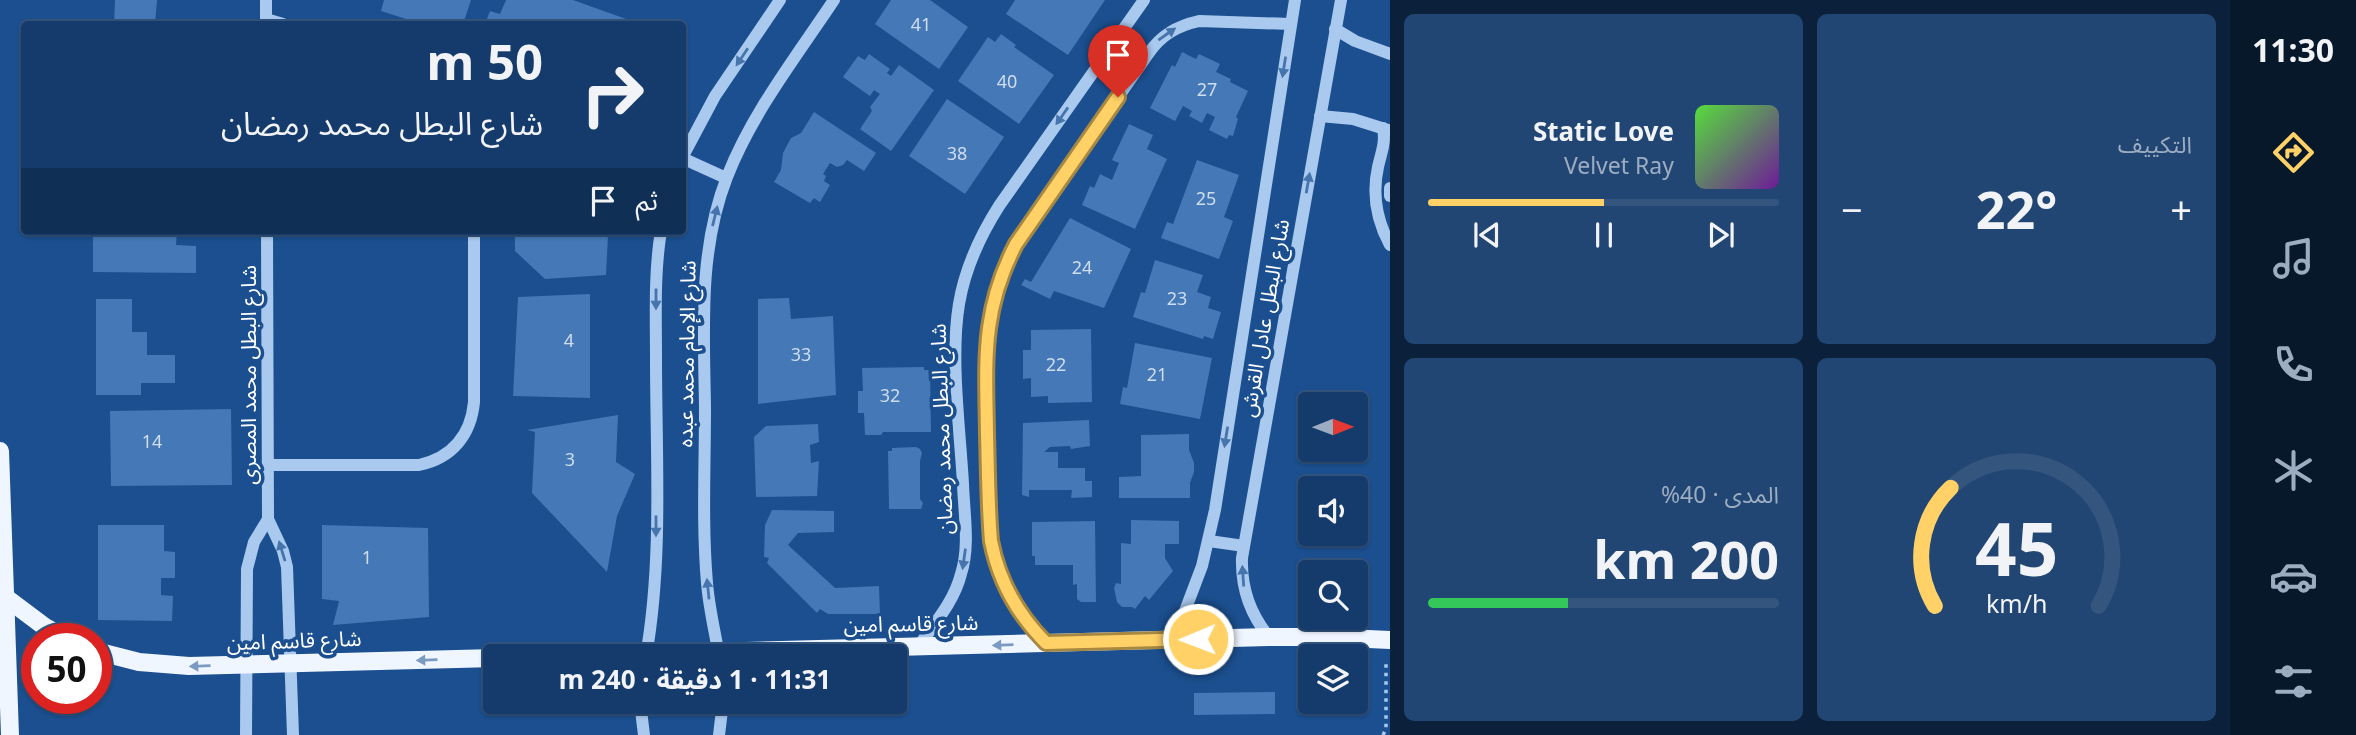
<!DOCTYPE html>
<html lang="ar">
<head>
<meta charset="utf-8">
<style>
	body { margin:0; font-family:"Noto Sans","Noto Sans Arabic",sans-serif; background:#214673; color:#f1f3f6; direction:rtl; height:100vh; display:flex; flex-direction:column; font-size:26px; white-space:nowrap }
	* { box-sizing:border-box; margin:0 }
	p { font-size:23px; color:#9dadc1 }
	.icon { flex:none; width:38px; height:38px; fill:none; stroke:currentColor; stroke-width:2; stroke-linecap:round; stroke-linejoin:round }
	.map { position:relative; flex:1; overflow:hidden; direction:ltr }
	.panel { display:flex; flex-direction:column; gap:14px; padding:14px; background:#0b203b; width:840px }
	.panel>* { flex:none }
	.hud { position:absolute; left:21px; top:21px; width:665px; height:214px; border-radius:7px; box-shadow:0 2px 5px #0004,0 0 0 2px #33557e; direction:rtl; background:#143b6b; color:#f1f3f6; overflow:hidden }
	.needle { width:46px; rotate:89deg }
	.fabs { position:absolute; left:1298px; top:392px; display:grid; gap:14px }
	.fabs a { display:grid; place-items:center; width:70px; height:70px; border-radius:7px; background:#143b6b; box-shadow:0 2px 5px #0004,0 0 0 2px #33557e; font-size:35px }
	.speed { position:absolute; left:21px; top:623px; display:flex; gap:14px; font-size:35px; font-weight:700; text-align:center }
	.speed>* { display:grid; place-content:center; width:91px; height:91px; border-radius:50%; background:#143b6b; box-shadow:0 2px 5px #0004,0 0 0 2px #33557e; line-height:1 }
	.speed .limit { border:10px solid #d22; background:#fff; color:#111 }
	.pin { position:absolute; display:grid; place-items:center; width:60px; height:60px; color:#fff; margin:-72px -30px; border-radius:50% 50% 50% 0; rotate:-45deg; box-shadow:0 0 7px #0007 }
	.pin .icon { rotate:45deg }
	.me { position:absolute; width:77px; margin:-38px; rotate:269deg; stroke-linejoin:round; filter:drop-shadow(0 0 5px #0008) }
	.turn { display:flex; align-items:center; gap:24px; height:147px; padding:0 28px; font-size:32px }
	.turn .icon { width:91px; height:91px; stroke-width:2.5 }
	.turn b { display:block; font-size:49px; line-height:60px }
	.then { display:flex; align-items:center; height:66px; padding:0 28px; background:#0003; gap:14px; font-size:26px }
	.big { font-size:52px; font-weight:700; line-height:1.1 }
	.panel .tile { flex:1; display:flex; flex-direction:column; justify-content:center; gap:10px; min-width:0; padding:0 24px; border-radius:10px; background:#214673 }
	.panel .dial { align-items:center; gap:0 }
	.dial svg { height:182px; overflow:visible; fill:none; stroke:#33557e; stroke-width:7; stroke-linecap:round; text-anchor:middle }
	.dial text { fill:#f1f3f6; stroke:none }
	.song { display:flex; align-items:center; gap:21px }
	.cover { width:84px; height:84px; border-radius:10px; background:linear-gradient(135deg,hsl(110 70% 55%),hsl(280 70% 35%)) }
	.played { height:7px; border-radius:4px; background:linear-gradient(90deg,#ffd166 50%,#33557e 50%) }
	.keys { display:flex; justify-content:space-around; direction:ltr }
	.heat { display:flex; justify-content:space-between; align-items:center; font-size:38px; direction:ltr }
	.charge { height:10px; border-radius:5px; background:linear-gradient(90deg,#34c759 40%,#33557e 0) }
	.panel .tiles { flex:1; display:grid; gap:14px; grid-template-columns:repeat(2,1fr) }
	.trip { position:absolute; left:483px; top:644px; width:424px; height:70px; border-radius:7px; background:#143b6b; box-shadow:0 2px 5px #0004,0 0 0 2px #33557e; font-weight:700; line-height:70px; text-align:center; direction:rtl }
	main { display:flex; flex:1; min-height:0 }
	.dock { display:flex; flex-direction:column; width:126px; justify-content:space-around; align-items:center; background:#08182b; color:#9dadc1 }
	.dock .icon { width:49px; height:49px }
	.dock .current { color:#ffd166 }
	.dock b { font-size:32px; color:#f1f3f6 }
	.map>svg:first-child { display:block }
</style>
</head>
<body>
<main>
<nav class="dock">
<b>11:30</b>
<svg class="icon current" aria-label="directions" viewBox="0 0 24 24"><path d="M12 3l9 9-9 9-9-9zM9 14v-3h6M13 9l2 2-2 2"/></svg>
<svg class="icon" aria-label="music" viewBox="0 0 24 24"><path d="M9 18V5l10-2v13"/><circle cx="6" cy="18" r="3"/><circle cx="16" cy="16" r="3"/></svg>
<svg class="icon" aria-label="phone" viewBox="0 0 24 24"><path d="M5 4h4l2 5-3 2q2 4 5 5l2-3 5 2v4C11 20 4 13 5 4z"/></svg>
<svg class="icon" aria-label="climate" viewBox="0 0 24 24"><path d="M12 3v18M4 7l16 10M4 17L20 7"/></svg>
<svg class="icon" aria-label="car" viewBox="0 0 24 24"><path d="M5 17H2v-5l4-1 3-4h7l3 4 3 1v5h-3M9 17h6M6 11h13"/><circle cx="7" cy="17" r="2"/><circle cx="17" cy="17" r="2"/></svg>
<svg class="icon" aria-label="filters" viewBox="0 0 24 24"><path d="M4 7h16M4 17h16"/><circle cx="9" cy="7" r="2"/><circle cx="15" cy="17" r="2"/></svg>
</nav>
<section class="panel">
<div class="tiles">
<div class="tile"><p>التكييف</p>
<div class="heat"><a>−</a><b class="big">22°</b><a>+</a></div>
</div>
<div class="tile">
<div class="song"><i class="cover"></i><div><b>Static Love</b><p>Velvet Ray</p></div></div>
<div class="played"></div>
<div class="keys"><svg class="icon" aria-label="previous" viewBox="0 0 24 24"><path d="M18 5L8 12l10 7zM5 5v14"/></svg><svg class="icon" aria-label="pause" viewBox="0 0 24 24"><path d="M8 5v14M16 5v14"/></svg><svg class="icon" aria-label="next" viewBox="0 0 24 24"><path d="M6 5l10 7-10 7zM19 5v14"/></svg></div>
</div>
<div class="tile dial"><svg viewBox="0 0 100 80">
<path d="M14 69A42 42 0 1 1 86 69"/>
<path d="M14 69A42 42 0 0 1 21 17" stroke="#ffd166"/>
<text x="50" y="56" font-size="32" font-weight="700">45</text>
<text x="50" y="72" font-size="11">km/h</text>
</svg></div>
<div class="tile"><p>المدى · 40%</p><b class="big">200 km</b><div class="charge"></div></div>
</div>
</section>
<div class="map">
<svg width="1390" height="735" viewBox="0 0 1390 735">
	<rect width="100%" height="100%" fill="#1b4f8f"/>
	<!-- building -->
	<g fill="#4478b7">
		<polygon points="115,0 157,0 155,24 114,24"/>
		<polygon points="384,0 471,0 463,24 422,24 381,11"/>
		<polygon points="506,0 573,0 640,24 485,24 490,11 500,14"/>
		<polygon points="891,0 930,0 968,27 939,69 875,24"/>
		<polygon points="1015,0 1105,0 1068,55 1006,14"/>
		<polygon points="1001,34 1016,45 1014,47 1054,75 1019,124 958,81 988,37 995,42"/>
		<polygon points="1182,52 1196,59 1199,54 1220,64 1216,72 1231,79 1230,82 1248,91 1236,117 1238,119 1233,136 1229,135 1227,139 1209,130 1215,117 1207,113 1202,123 1189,116 1192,111 1183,106 1175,121 1150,108 1172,65 1175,67"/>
		<polygon points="869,54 890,69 887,73 891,76 899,65 934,90 891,151 860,129 872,111 870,107 880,94 874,90 870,96 843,77 858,56 865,60"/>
		<polygon points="947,99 1004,137 965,194 909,156"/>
		<polygon points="814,112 876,153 864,171 847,160 843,165 837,167 830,163 823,174 826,176 824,181 830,185 820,202 814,198 810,203 774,182 781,170 783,153 791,138 801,133"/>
		<polygon points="1129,124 1153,135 1147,149 1167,159 1135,229 1082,205 1090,186 1094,188 1100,174 1112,180 1119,163 1112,160"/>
		<polygon points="1197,160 1239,175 1224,217 1233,221 1219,259 1161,238 1167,222 1173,224"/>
		<polygon points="1070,218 1131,249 1104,308 1054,291 1050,299 1021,285 1025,279 1031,282"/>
		<polygon points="93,231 177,231 176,245 196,246 196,273 93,272"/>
		<polygon points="515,231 581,231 608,236 606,275 545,279 515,251"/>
		<polygon points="1155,260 1203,275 1197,292 1211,297 1208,308 1221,312 1213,339 1204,336 1203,339 1133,317 1141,292 1145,293"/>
		<polygon points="590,294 590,398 513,396 518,297"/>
		<polygon points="789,298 791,319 833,316 836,395 758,404 758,299"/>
		<polygon points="96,299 132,299 132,332 147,332 147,355 175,355 175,383 141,383 141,395 96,395"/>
		<polygon points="1091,329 1092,402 1048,403 1048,396 1031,397 1031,378 1023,379 1023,350 1031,350 1031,330"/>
		<polygon points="1135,343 1212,358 1200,419 1120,404 1123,387 1127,388"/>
		<polygon points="924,367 924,370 930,370 931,432 883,432 881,435 865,435 864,413 858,413 858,391 863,391 862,368"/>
		<polygon points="231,409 232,485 111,486 110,411"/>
		<polygon points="618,415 616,462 635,474 617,516 607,572 532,493 535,432 527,430"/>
		<polygon points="1089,420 1090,446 1071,449 1070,446 1050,447 1044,452 1058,452 1058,468 1085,468 1085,481 1092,481 1092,497 1071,498 1072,490 1029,490 1029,497 1022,495 1023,423"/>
		<polygon points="818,424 819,442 810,445 811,463 819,461 817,496 756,497 754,437 766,426"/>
		<polygon points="1189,434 1189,450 1194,463 1194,472 1190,483 1190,498 1119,498 1119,477 1141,476 1141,435"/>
		<polygon points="916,447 920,449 922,453 920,461 920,499 923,503 921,509 889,509 888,451 892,451 892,448"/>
		<polygon points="772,510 834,511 834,532 798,533 788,545 835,588 879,586 880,614 828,614 820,609 817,613 767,563 769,558 764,557 765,525"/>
		<polygon points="1131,520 1179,521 1179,544 1165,544 1165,558 1173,571 1149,600 1145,596 1135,609 1132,607 1122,607 1117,602 1114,588 1116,583 1121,584 1121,543 1131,544"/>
		<polygon points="1095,521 1096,602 1081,602 1077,599 1077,584 1073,585 1073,565 1035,565 1035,556 1032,556 1032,522"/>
		<polygon points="98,525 164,525 164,551 175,552 175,578 161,578 161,595 173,596 172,621 98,620"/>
		<polygon points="322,525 428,528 429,617 333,625 339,601 322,599"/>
		<polygon points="1275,692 1275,714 1194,715 1194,693"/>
	</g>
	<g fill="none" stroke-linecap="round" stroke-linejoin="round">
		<!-- path -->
		<polyline stroke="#a9c9ee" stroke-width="3.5" stroke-dasharray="3.5 5" stroke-linecap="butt" points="1383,735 1386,729 1386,660"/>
		<!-- minor -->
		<g stroke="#a9c9ee" stroke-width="12">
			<polyline points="266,0 266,24"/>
			<polyline points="266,19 283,24"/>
			<polyline points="1335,29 1355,41 1390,54"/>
			<polyline points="1320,116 1353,119 1388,130"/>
			<path d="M1383,128C1386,143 1381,153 1378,167C1372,194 1377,221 1390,245"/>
			<polyline points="682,158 715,96 780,0"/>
			<polyline points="682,158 726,178"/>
			<polyline points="1390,188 1390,196"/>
			<polyline points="267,231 268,519 283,551 287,567 293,735"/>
			<path d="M268,465H419C452,458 471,435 474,402V231"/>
			<polyline points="1209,541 1244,546"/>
			<path d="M1269,637C1250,614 1241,589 1242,558L1341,0"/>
			<polyline points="1174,640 1202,566 1215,510 1295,0"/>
			<path d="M1047,643C1017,614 999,582 991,541L986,348L992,305L998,284L1016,244L1148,54C1161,35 1177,26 1199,21L1291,24"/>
			<path d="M918,647C934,624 954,602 961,574C970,546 964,514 963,484C960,429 950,358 959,304C965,268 980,236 999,206L1144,0"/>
			<path d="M646,656C663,559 656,457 656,359C656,316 654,273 661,231"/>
			<path d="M719,656C715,632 709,608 707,583C702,525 705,466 705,408C704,330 698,251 727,177C752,113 796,57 834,0"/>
			<polyline points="640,702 644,735"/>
			<polyline points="246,735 247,569 254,542 268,519"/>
			<polyline points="719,735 723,702"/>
		</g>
		<!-- major -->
		<g stroke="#f0f6ff" stroke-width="18">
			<polyline points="0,451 10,735"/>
			<polyline points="5,597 45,627 67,639"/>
			<polyline points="96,651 139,662 189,666 495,658"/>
			<polyline points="559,656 1269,637 1325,637 1390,640"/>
		</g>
	</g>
	<!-- one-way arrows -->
	<defs><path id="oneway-solid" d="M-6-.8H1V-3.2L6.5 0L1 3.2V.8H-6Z" transform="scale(1.75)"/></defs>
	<g fill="#4674ac">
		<use href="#oneway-solid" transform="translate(1167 34) rotate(-35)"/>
		<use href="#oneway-solid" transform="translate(742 57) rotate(124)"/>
		<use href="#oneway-solid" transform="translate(1284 67) rotate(99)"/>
		<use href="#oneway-solid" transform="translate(1062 116) rotate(125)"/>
		<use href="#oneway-solid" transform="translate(1308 183) rotate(-80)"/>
		<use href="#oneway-solid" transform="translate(715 216) rotate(-76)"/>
		<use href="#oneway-solid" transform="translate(656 299) rotate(90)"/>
		<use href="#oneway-solid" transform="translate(1226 437) rotate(99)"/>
		<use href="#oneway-solid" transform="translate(656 526) rotate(90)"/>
		<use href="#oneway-solid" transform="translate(282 551) rotate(-107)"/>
		<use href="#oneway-solid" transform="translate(964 559) rotate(98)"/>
		<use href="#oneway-solid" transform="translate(1243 576) rotate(-94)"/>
		<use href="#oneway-solid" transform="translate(708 589) rotate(-96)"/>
	</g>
	<g fill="#7b9ac1">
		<use href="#oneway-solid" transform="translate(1003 645) rotate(178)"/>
		<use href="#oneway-solid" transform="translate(427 660) rotate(178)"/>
		<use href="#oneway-solid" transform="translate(200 666) rotate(178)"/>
	</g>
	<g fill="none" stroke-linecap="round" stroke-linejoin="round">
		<defs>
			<path id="route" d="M1118,97L1016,244C981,311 986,361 987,433C988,469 988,505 991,541C999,582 1017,614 1046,643L1198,639"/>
		</defs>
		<!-- route casing -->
		<use href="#route" stroke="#a68842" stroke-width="18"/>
		<!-- route -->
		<use href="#route" stroke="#ffd166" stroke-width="12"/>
	</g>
	<g text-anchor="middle" stroke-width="7" stroke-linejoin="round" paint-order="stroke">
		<!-- number labels -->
		<g font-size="18" fill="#d0dded">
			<text x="921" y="31">41</text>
			<text x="1007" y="88">40</text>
			<text x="1207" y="96">27</text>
			<text x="957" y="160">38</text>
			<text x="1206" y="205">25</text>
			<text x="1082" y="274">24</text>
			<text x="1177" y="305">23</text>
			<text x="569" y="347">4</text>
			<text x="801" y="361">33</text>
			<text x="1056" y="371">22</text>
			<text x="1157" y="381">21</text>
			<text x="890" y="402">32</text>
			<text x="152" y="448">14</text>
			<text x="570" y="466">3</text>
			<text x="367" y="564">1</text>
		</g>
		<!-- street labels -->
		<g font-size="21" fill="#fff" stroke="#1b4f8f">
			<text transform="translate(1265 318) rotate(-80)" y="7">شارع البطل عادل القرش</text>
			<text transform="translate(687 354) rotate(-89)" y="7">شارع الإمام محمد عبده</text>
			<text transform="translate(249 375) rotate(-90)" y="7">شارع البطل محمد المصرى</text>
			<text transform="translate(942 429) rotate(-92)" y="7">شارع البطل محمد رمضان</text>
			<text transform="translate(911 624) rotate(-1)" y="7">شارع قاسم امين</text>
			<text transform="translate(294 641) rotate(-2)" y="7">شارع قاسم امين</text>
		</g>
	</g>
</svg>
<div class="fabs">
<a><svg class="needle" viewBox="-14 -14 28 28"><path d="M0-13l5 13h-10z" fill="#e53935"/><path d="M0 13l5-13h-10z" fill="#9dadc1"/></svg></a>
<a><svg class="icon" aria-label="sound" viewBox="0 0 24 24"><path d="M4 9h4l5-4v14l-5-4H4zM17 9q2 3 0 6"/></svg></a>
<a><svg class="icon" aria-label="search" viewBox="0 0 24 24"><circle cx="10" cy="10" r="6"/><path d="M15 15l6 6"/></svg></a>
<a><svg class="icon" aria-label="layers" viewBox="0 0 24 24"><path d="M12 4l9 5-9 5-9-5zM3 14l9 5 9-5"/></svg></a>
</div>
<div class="speed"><div class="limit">50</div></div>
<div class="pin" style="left:1118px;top:97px;background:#d93025"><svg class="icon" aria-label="arrive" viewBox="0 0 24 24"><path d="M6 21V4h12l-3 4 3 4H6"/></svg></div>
<svg class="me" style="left:1198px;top:639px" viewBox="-20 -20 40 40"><circle r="17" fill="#ffd166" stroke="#fff" stroke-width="3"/><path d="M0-11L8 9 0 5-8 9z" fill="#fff"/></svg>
<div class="trip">11:31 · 1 دقيقة · 240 m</div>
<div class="hud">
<div class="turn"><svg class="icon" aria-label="right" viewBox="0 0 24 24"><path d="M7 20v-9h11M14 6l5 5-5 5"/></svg><div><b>50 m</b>شارع البطل محمد رمضان</div></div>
<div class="then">ثم<svg class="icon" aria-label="arrive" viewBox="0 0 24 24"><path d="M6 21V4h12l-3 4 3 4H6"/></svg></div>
</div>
</div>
</main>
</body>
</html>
